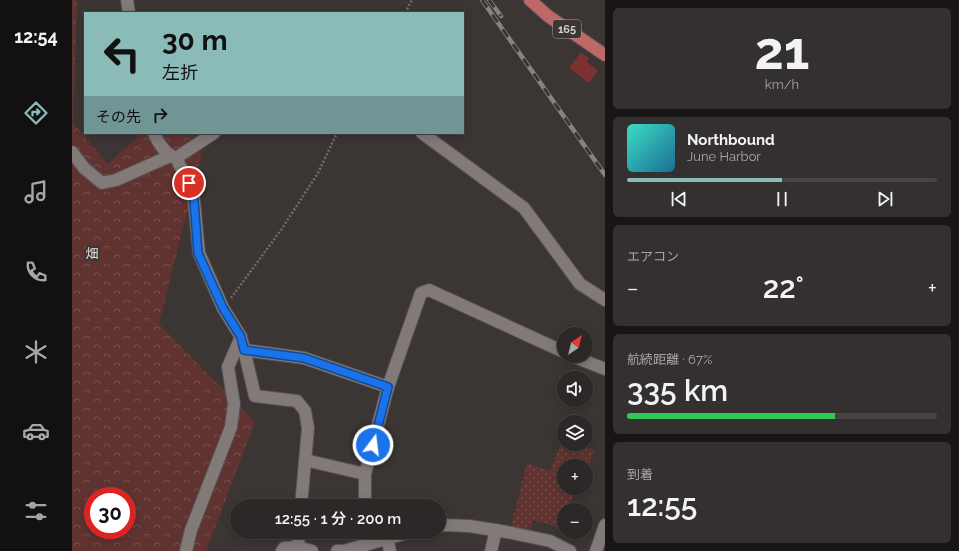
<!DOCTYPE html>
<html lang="ja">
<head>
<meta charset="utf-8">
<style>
	body { margin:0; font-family:Raleway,"Noto Sans JP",sans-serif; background:#34302f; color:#f1f3f6; height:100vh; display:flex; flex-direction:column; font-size:15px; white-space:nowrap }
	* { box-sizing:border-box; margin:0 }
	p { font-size:13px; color:#a6a6a7 }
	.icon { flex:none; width:22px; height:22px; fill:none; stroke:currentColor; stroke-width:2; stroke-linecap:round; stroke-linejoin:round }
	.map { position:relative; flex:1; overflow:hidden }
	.drawer { display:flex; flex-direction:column; gap:8px; padding:8px; background:#181615; width:354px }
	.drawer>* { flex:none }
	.top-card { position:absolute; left:12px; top:12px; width:380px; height:122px; border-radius:0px; box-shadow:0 2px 10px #0003,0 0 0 1px #484444; background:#8bbbb9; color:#111; overflow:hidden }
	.needle { width:26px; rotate:35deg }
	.tools { position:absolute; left:485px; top:327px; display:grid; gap:8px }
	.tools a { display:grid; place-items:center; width:36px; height:36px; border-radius:50%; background:#2c2827; box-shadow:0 2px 10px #0003,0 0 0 1px #484444; font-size:20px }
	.speed { position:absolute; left:12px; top:487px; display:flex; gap:8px; font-size:20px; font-weight:700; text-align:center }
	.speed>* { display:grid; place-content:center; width:52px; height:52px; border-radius:50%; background:#2c2827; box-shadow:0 2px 10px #0003,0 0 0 1px #484444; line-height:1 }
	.speed .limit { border:6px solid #d22; background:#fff; color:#111 }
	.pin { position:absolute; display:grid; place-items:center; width:34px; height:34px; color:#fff; margin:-17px; border:2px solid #fff; border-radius:50%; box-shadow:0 1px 4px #0007 }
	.me { position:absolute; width:44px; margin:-22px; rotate:15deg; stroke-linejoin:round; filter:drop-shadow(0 0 3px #0008) }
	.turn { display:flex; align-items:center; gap:14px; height:84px; padding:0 12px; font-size:18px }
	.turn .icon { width:52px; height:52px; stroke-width:2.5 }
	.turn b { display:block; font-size:28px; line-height:34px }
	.then { display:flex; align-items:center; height:38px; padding:0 12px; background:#0003; gap:8px; font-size:15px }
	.big { font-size:30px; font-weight:600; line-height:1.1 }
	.drawer .card { flex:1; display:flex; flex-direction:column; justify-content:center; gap:6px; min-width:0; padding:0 14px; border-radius:6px; background:#34302f }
	.drawer .dial { align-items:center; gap:0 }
	.dial b { font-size:52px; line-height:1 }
	.song { display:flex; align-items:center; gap:12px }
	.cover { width:48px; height:48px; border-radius:6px; background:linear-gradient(135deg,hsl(170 70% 55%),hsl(200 70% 35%)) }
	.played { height:4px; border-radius:2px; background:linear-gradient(90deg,#8bbbb9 50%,#484444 50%) }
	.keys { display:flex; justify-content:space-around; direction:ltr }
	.heat { display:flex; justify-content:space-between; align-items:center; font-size:22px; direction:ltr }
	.charge { height:6px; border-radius:3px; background:linear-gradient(90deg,#34c759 67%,#484444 0) }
	.trip { position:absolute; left:158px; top:499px; width:216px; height:40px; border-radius:20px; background:#2c2827; box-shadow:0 2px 10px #0003,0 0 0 1px #484444; font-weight:600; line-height:40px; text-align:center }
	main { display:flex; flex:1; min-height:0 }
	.menu { display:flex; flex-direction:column; width:72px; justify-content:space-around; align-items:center; background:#121010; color:#a6a6a7 }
	.menu .icon { width:28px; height:28px }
	.menu .current { color:#8bbbb9 }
	.menu b { font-size:18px; color:#f1f3f6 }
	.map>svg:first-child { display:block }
</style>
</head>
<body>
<main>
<nav class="menu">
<b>12:54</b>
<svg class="icon current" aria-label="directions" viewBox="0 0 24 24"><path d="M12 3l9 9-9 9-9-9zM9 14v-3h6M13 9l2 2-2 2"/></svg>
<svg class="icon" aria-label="music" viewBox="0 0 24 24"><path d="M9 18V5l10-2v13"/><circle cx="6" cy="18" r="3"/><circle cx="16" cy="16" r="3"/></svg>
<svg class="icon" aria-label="phone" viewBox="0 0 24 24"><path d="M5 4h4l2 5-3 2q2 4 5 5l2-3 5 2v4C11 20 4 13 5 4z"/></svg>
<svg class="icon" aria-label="climate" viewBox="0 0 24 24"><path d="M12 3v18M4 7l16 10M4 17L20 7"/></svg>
<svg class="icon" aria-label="car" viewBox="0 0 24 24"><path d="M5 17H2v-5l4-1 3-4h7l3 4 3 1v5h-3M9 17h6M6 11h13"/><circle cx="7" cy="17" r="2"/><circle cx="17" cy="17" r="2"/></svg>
<svg class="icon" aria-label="filters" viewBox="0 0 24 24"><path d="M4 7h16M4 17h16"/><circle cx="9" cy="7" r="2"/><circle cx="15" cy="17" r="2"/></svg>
</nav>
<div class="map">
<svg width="533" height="551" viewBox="0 0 533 551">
	<defs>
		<pattern id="grass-dots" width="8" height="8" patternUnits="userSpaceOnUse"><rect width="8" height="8" fill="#603330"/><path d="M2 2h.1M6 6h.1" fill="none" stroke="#76504d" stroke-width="1.8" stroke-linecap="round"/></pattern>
		<pattern id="forest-crowns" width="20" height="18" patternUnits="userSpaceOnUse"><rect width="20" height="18" fill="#603330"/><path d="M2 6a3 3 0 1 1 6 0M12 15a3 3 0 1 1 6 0" fill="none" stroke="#76504d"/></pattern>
	</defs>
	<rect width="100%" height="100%" fill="#3b3534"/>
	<!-- grass -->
	<polygon fill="url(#grass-dots)" points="491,438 492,444 509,444 523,451 514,470 514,466 492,466 492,488 505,488 495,510 492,510 492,516 487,528 461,520 458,531 439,527 455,463 478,471"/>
	<!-- forest -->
	<path fill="url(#forest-crowns)" fill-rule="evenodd" d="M0,0H5L1,123L36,164L70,133H121L130,153L87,324L183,422L134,551H0ZM21,496H55V530H21Z"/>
	<!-- building -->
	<polygon fill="#7a312f" points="509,52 517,58 515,62 526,71 517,83 497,68"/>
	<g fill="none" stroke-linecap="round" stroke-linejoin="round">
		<defs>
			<g id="minor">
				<polyline points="55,0 57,13"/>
				<path d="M82,133C86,143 94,155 104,158L117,183L122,201L127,253L151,308L169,337L156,367L162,404L159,427L119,530L114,551"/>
				<polyline points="350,133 452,208 508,284 533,300"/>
				<polyline points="0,152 12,168 30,183 44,180 98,156"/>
				<polyline points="104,158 142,133"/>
				<polyline points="169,337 183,396 225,401 233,411 236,428 229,506"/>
				<polyline points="172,350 232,358 316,387"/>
				<polyline points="500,356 533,369"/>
				<polyline points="233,460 293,474"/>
				<polyline points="293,506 293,474 316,387 349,293 357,290 492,352"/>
				<polyline points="367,526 372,525 397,526 435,532 478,541 498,551"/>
				<polyline points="315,538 318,551"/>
				<polyline points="293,545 293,532"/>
				<polyline points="226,547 227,532"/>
				<polyline points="210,551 212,548 226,547 240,551"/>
				<polyline points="265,551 272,551 338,532"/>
				<polyline points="419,551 424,530"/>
				<polyline points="524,551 533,525"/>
			</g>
			<polyline id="trunk" points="458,0 476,16 533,55"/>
		</defs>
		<!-- minor casing -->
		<use href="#minor" stroke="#575252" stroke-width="14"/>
		<!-- trunk casing -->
		<use href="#trunk" stroke="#575252" stroke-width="14"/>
		<!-- path -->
		<g stroke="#716c6b" stroke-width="2.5" stroke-dasharray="2 2" stroke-linecap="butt">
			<polyline points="333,13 340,0"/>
			<polyline points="159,298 209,230 246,173 265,133"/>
		</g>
		<!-- minor -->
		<use href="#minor" stroke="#817a79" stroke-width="12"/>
		<!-- trunk -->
		<use href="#trunk" stroke="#be6966" stroke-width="12"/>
		<defs>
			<g id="rail">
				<polyline points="410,0 533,175"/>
				<polyline points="417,0 429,16"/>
			</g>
		</defs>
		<!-- rail casing -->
		<use href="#rail" stroke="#888382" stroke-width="4.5"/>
		<!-- rail -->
		<use href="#rail" stroke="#3b3534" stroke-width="3" stroke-dasharray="9" stroke-linecap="butt"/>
	</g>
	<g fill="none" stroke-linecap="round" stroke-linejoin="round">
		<defs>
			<polyline id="route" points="117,183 122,201 126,253 151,308 169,337 172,350 232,358 316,387 301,445"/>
		</defs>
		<!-- route casing -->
		<use href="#route" stroke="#114b97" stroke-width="10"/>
		<!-- route -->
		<use href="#route" stroke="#1a73e8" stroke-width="7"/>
	</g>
	<g text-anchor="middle" stroke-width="4" stroke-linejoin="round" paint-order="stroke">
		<!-- shield labels -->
		<rect fill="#3b3534" stroke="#a6a2a1" stroke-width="1" x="481" y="20" width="28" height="18" rx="3"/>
		<g font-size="11" font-weight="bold" fill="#d4d0d0">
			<text x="495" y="33">165</text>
		</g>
		<!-- neighbourhood labels -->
		<g font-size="13" fill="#e7dfde" stroke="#3b3534">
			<text x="20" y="258">畑</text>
		</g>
	</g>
</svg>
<div class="tools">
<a><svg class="needle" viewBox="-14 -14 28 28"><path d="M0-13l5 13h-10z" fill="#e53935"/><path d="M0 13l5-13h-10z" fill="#a6a6a7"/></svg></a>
<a><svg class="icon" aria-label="sound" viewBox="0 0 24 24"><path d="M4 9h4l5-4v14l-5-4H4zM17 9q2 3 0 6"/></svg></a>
<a><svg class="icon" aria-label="layers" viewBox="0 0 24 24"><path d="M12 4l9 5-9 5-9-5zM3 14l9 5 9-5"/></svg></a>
<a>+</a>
<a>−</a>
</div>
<div class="speed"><div class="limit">30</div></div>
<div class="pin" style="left:117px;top:183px;background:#d93025"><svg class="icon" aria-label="arrive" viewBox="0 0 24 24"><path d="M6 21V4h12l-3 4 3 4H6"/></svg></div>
<svg class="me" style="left:301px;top:445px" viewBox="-20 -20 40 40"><circle r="17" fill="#1a73e8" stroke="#fff" stroke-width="3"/><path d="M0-11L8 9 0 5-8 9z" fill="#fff"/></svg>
<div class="trip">12:55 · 1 分 · 200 m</div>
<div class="top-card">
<div class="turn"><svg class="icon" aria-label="left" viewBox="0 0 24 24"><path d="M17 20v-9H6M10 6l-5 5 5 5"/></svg><div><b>30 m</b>左折</div></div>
<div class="then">その先<svg class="icon" aria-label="right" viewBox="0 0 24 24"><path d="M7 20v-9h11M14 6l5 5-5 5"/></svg></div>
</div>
</div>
<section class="drawer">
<div class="card dial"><b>21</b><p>km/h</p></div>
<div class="card">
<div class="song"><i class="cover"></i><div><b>Northbound</b><p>June Harbor</p></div></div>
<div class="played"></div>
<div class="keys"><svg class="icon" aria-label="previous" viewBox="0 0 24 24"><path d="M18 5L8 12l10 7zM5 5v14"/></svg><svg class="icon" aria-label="pause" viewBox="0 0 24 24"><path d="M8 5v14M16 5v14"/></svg><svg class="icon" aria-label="next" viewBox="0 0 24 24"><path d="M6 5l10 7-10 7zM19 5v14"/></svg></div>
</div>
<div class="card"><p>エアコン</p>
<div class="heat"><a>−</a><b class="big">22°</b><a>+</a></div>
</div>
<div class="card"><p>航続距離 · 67%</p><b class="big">335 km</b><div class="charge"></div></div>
<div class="card"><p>到着</p><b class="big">12:55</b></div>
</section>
</main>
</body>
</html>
